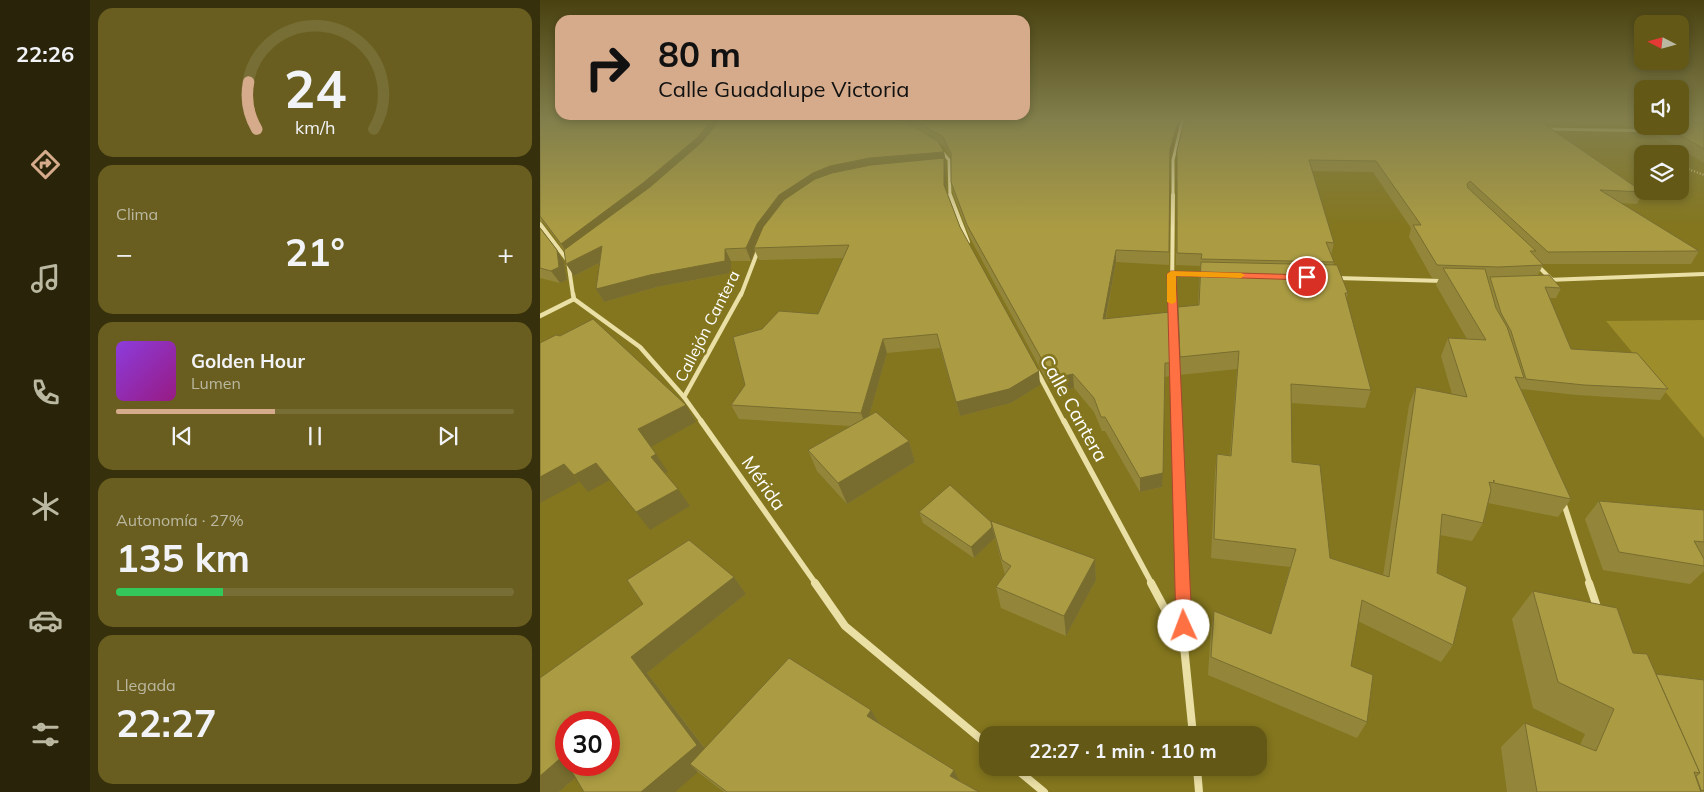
<!DOCTYPE html>
<html lang="es">
<head>
<meta charset="utf-8">
<style>
	body { margin:0; font-family:Mulish,sans-serif; background:#695e1f; color:#f1f3f6; height:100vh; display:flex; flex-direction:column; font-size:19px; white-space:nowrap }
	* { box-sizing:border-box; margin:0 }
	p { font-size:16px; color:#bbb8a1 }
	.icon { flex:none; width:28px; height:28px; fill:none; stroke:currentColor; stroke-width:2; stroke-linecap:round; stroke-linejoin:round }
	.map { position:relative; flex:1; overflow:hidden }
	.panel { display:flex; flex-direction:column; gap:8px; padding:8px; background:#36300c; width:450px }
	.panel>* { flex:none }
	.top-card { position:absolute; left:15px; top:15px; width:475px; height:105px; border-radius:15px; box-shadow:0 2px 8px #0003; background:#d6ab8b; color:#111; overflow:hidden }
	.needle { width:32px; rotate:276deg }
	.controls { position:absolute; left:1094px; top:15px; display:grid; gap:10px }
	.controls a { display:grid; place-items:center; width:55px; height:55px; border-radius:10px; background:#635816; box-shadow:0 2px 8px #0003; font-size:25px }
	.speed { position:absolute; left:15px; top:711px; display:flex; gap:10px; font-size:25px; font-weight:700; text-align:center }
	.speed>* { display:grid; place-content:center; width:65px; height:65px; border-radius:50%; background:#635816; box-shadow:0 2px 8px #0003; line-height:1 }
	.speed .limit { border:8px solid #d22; background:#fff; color:#111 }
	.pin { position:absolute; display:grid; place-items:center; width:42px; height:42px; color:#fff; margin:-21px; border:2px solid #fff; border-radius:50%; box-shadow:0 1px 5px #0007 }
	.me { position:absolute; width:55px; margin:-28px; rotate:358deg; stroke-linejoin:round; filter:drop-shadow(0 0 4px #0008) }
	.turn { display:flex; align-items:center; gap:18px; height:105px; padding:0 20px; font-size:22px }
	.turn .icon { width:65px; height:65px; stroke-width:2.5 }
	.turn b { display:block; font-size:35px; line-height:42px }
	.big { font-size:38px; font-weight:700; line-height:1.1 }
	.panel .widget { flex:1; display:flex; flex-direction:column; justify-content:center; gap:8px; min-width:0; padding:0 18px; border-radius:15px; background:#695e1f }
	.panel .dial { align-items:center; gap:0 }
	.dial svg { height:130px; overflow:visible; fill:none; stroke:#776e35; stroke-width:7; stroke-linecap:round; text-anchor:middle }
	.dial text { fill:#f1f3f6; stroke:none }
	.song { display:flex; align-items:center; gap:15px }
	.cover { width:60px; height:60px; border-radius:8px; background:linear-gradient(135deg,hsl(270 70% 55%),hsl(310 70% 35%)) }
	.played { height:5px; border-radius:2px; background:linear-gradient(90deg,#d6ab8b 40%,#776e35 40%) }
	.keys { display:flex; justify-content:space-around; direction:ltr }
	.heat { display:flex; justify-content:space-between; align-items:center; font-size:28px; direction:ltr }
	.charge { height:8px; border-radius:4px; background:linear-gradient(90deg,#34c759 27%,#776e35 0) }
	.trip { position:absolute; left:439px; top:726px; width:288px; height:50px; border-radius:15px; background:#635816; box-shadow:0 2px 8px #0003; font-weight:700; line-height:50px; text-align:center }
	main { display:flex; flex:1; min-height:0 }
	.tabs { display:flex; flex-direction:column; width:90px; justify-content:space-around; align-items:center; background:#282309; color:#bbb8a1 }
	.tabs .icon { width:35px; height:35px }
	.tabs .current { color:#d6ab8b }
	.tabs b { font-size:22px; color:#f1f3f6 }
	.map>svg:first-child { display:block }
</style>
</head>
<body>
<main>
<nav class="tabs">
<b>22:26</b>
<svg class="icon current" aria-label="directions" viewBox="0 0 24 24"><path d="M12 3l9 9-9 9-9-9zM9 14v-3h6M13 9l2 2-2 2"/></svg>
<svg class="icon" aria-label="music" viewBox="0 0 24 24"><path d="M9 18V5l10-2v13"/><circle cx="6" cy="18" r="3"/><circle cx="16" cy="16" r="3"/></svg>
<svg class="icon" aria-label="phone" viewBox="0 0 24 24"><path d="M5 4h4l2 5-3 2q2 4 5 5l2-3 5 2v4C11 20 4 13 5 4z"/></svg>
<svg class="icon" aria-label="climate" viewBox="0 0 24 24"><path d="M12 3v18M4 7l16 10M4 17L20 7"/></svg>
<svg class="icon" aria-label="car" viewBox="0 0 24 24"><path d="M5 17H2v-5l4-1 3-4h7l3 4 3 1v5h-3M9 17h6M6 11h13"/><circle cx="7" cy="17" r="2"/><circle cx="17" cy="17" r="2"/></svg>
<svg class="icon" aria-label="filters" viewBox="0 0 24 24"><path d="M4 7h16M4 17h16"/><circle cx="9" cy="7" r="2"/><circle cx="15" cy="17" r="2"/></svg>
</nav>
<section class="panel">
<div class="widget dial"><svg viewBox="0 0 100 80">
<path d="M14 69A42 42 0 1 1 86 69"/>
<path d="M14 69A42 42 0 0 1 9 40" stroke="#d6ab8b"/>
<text x="50" y="56" font-size="32" font-weight="700">24</text>
<text x="50" y="72" font-size="11">km/h</text>
</svg></div>
<div class="widget"><p>Clima</p>
<div class="heat"><a>−</a><b class="big">21°</b><a>+</a></div>
</div>
<div class="widget">
<div class="song"><i class="cover"></i><div><b>Golden Hour</b><p>Lumen</p></div></div>
<div class="played"></div>
<div class="keys"><svg class="icon" aria-label="previous" viewBox="0 0 24 24"><path d="M18 5L8 12l10 7zM5 5v14"/></svg><svg class="icon" aria-label="pause" viewBox="0 0 24 24"><path d="M8 5v14M16 5v14"/></svg><svg class="icon" aria-label="next" viewBox="0 0 24 24"><path d="M6 5l10 7-10 7zM19 5v14"/></svg></div>
</div>
<div class="widget"><p>Autonomía · 27%</p><b class="big">135 km</b><div class="charge"></div></div>
<div class="widget"><p>Llegada</p><b class="big">22:27</b></div>
</section>
<div class="map">
<svg width="1164" height="792" viewBox="0 0 1164 792">
	<rect width="100%" height="100%" fill="#84761e"/>
	<!-- green -->
	<polygon fill="#9e8d2b" points="1164,320 1164,438 1066,321"/>
	<g fill="none" stroke-linecap="round" stroke-linejoin="round">
		<!-- path -->
		<polyline stroke="#eadfa5" stroke-width="2" stroke-dasharray="1 2" stroke-linecap="butt" points="1140,166 1164,175"/>
		<!-- minor-far4 -->
		<g stroke="#eadfa5" stroke-width="3">
			<polyline points="1005,129 1124,131"/>
			<polyline points="399,148 409,160 410,196"/>
			<polyline points="633,196 633,160 643,118"/>
		</g>
		<!-- minor-far3 -->
		<g stroke="#eadfa5" stroke-width="4">
			<polyline points="410,195 428,242"/>
			<polyline points="0,224 28,261 33,295"/>
			<polyline points="997,265 1012,280"/>
			<polyline points="631,274 666,275"/>
			<polyline points="797,278 904,281"/>
			<polyline points="1007,280 1164,274"/>
			<polyline points="201,295 219,248"/>
			<polyline points="632,295 633,195"/>
		</g>
		<!-- minor-far2 -->
		<g stroke="#eadfa5" stroke-width="4.5">
			<polyline points="33,294 34,299 100,347 144,397 162,422"/>
			<polyline points="632,294 636,422"/>
			<polyline points="0,316 34,299"/>
			<polyline points="497,371 524,422"/>
			<polyline points="144,397 201,294"/>
		</g>
		<!-- minor-far1 -->
		<g stroke="#eadfa5" stroke-width="5.5">
			<polyline points="161,421 276,584"/>
			<polyline points="524,421 612,584"/>
			<polyline points="636,421 642,584"/>
			<polyline points="1023,501 1050,584"/>
		</g>
		<!-- minor -->
		<g stroke="#eadfa5" stroke-width="8">
			<polyline points="275,583 305,626 448,745"/>
			<polyline points="611,583 643,643"/>
			<polyline points="642,583 644,646 653,735"/>
			<polyline points="1049,583 1058,610"/>
			<polyline points="475,768 504,792"/>
			<polyline points="657,768 659,792"/>
		</g>
	</g>
	<!-- wall -->
	<g fill="#93863a" fill-rule="evenodd">
		<polygon points="0,118 361,120 360,118 641,118 630,158 629,265 576,262 566,319 631,363 630,376 625,377 622,487 600,492 565,431 562,431 554,412 534,388 517,392 507,381 429,236 413,193 411,182 411,160 405,147 399,143 404,152 406,162 405,162 406,169 406,190 420,227 500,385 471,403 420,416 400,348 347,353 329,416 369,441 375,462 307,504 277,471 268,450 310,426 199,419 191,405 278,314 304,258 219,260 215,251 211,261 191,261 191,273 117,287 64,302 56,289 60,263 34,276 24,250 3,222 0,222"/>
		<path d="M645,118H1102V126H1140V118H1164V124L1161,123L1160,124H1164V163L1116,134L1119,127L1005,125L1103,192L1097,204L1080,203L1159,251L1151,264H1002L1003,265L998,275L1021,288L1016,298H1009L1031,349L1128,389L1120,400L1037,395L981,389L1031,499L1018,517L948,503L943,523L932,541L900,535L897,573L913,645L901,662L818,621L811,666L827,722L817,738L668,675L671,629L674,611L731,634L750,567L671,558L675,473L677,454L690,455L697,369L639,375L637,325L638,307L658,305L660,266L636,265L637,150ZM772,171L833,172L871,228L869,237L892,278H899L896,285L927,339L908,338L901,356L912,394L876,387L869,405L843,576L790,558L752,462L751,403L825,408L831,390L806,299L808,293L793,265L794,262L791,255L794,243Z"/>
		<polygon points="0,228 17,250 24,262 27,280 20,283 0,278"/>
		<polygon points="1059,501 1164,510 1164,571 1150,584 1063,570 1045,519"/>
		<polygon points="379,512 451,522 555,559 556,580 526,636 461,608 456,587 465,575 455,538 434,558 383,523"/>
		<polygon points="194,577 206,594 107,673 165,748 331,710 339,723 420,781 439,792 184,792 158,772 35,778 19,792 0,792 0,678"/>
		<polygon points="993,591 1093,653 1116,674 1164,680 1164,792 967,792 961,747 985,723 1040,745 1045,734 993,708 972,619"/>
	</g>
	<!-- shaded-wall -->
	<g fill="#786d2f">
		<polygon points="173,118 185,118 162,148 29,256 21,244"/>
		<polygon points="639,118 641,118 630,160 630,149"/>
		<polygon points="404,152 406,162 405,162 406,169 406,196 214,248 215,251 211,261 206,248 217,224 239,195 273,173 290,166 330,158"/>
		<polygon points="62,246 69,258 34,276 26,264"/>
		<polygon points="185,249 191,261 191,273 117,287 64,302 56,289"/>
		<polygon points="17,250 24,262 27,280 20,283 11,271"/>
		<polygon points="576,250 576,262 563,332 563,319"/>
		<polygon points="343,339 347,353 326,427 321,413"/>
		<polygon points="499,371 500,385 471,403 420,416 416,402"/>
		<polygon points="533,374 534,388 517,392 515,378"/>
		<polygon points="146,405 156,422 111,447 98,429"/>
		<polygon points="369,441 375,462 307,504 298,483"/>
		<polygon points="116,454 128,472 123,474 111,457"/>
		<polygon points="56,463 70,480 48,492 34,475"/>
		<polygon points="24,464 39,482 0,503 0,477"/>
		<polygon points="623,473 622,487 600,492 600,478"/>
		<polygon points="138,489 150,506 110,530 96,512"/>
		<polygon points="452,527 455,538 434,558 431,547"/>
		<polygon points="555,559 556,580 526,636 524,616"/>
		<polygon points="194,577 206,594 107,673 173,759 150,764 158,772 135,792 101,792 91,657"/>
		<polygon points="331,710 342,728 327,716"/>
		<polygon points="23,756 26,759 26,765 36,765 44,770 19,792 0,792 0,776"/>
		<polygon points="414,770 422,786 410,776"/>
	</g>
	<!-- building -->
	<g fill="#ab9c43" stroke="#786d2f">
		<polygon points="0,118 173,118 157,138 103,183 21,244 0,216"/>
		<polygon points="182,118 358,118 398,141 404,152 330,158 290,166 273,173 239,195 217,224 206,248 185,249 185,261 110,275 56,289 62,246 26,264 24,250 110,187 162,142"/>
		<polygon points="371,118 639,118 630,149 629,252 576,250 563,319 630,312 631,363 625,363 623,473 600,478 565,417 561,417 554,398 533,374 515,378 506,367 427,225 411,182 411,154 403,137"/>
		<polygon points="645,118 872,118 1001,122 1103,192 1060,190 1159,251 1008,252 930,181 927,184 928,188 996,251 990,251 1003,265 958,267 897,265 873,225 881,225 836,161 769,160 794,243 786,242 794,262 661,259 662,254 637,253 637,150"/>
		<polygon points="1140,118 1162,118 1163,119"/>
		<polygon points="1140,124 1164,124 1164,149 1124,126 1140,126"/>
		<polygon points="404,158 404,185 420,227 499,371 469,389 416,402 397,334 343,339 321,413 191,405 205,385 193,337 222,329 239,311 278,314 309,245 214,248 223,227 244,200 275,179 292,173 331,165"/>
		<polygon points="0,228 17,250 19,267 11,271 0,268"/>
		<polygon points="661,262 797,265 808,293 805,293 831,390 751,384 752,462 780,465 790,558 849,577 876,387 927,397 908,338 946,340 903,268 945,269 956,308 967,327 984,378 975,377 1031,499 954,483 954,480 953,483 949,482 951,490 943,523 902,514 897,573 927,587 913,645 822,600 811,666 833,675 827,722 671,657 674,611 731,634 756,549 674,539 677,454 691,456 699,351 640,357 638,307 659,305"/>
		<polygon points="1009,275 1021,288 1005,287 1031,349 1097,353 1128,389 1044,385 986,379 971,331 961,313 950,277"/>
		<polygon points="53,319 146,405 98,429 116,454 111,457 138,489 96,512 56,463 34,475 24,464 0,477 0,343 16,335 20,336"/>
		<polygon points="336,412 369,441 298,483 268,450"/>
		<polygon points="410,485 451,522 452,527 431,547 379,512"/>
		<polygon points="1059,501 1164,510 1164,542 1154,541 1164,559 1164,566 1079,552"/>
		<polygon points="451,521 555,559 524,616 456,587 471,566 462,560"/>
		<polygon points="149,540 194,577 91,657 157,745 101,792 44,792 28,765 69,765 69,722 26,722 26,762 23,756 0,776 0,678 103,604 87,580"/>
		<polygon points="993,591 1077,608 1093,653 1107,654 1160,773 1154,772 1161,792 997,792 985,723 1056,751 1074,709 1018,682"/>
		<polygon points="249,658 331,710 327,716 414,770 410,776 439,792 187,792 150,764"/>
		<polygon points="1116,674 1164,680 1164,791 1161,790 1156,776 1160,773"/>
	</g>
	<!-- sky -->
	<linearGradient id="sky" x2="0" y2="1"><stop stop-color="#494110"/><stop offset="0.52" stop-color="#827f4c"/><stop offset="1" stop-color="#827f4c" stop-opacity="0"/></linearGradient>
	<rect width="1164" height="229" fill="url(#sky)"/>
	<!-- route -->
	<polygon fill="#ff7043" stroke="#a6492c" points="631,271 767,275 771,277 767,280 636,276 652,626 649,632 644,634 638,632 636,626 627,274"/>
	<!-- slow -->
	<polygon fill="#f59e0b" points="631,271 701,273 705,275 701,278 636,276 636,302 632,304 627,302 627,274"/>
	<g text-anchor="middle" stroke-width="5" stroke-linejoin="round" paint-order="stroke">
		<!-- far-street labels -->
		<g font-size="16" fill="#fff" stroke="#84761e">
			<text transform="translate(167 326) rotate(-63)" y="6">Callejón Cantera</text>
		</g>
		<!-- street labels -->
		<g font-size="19" fill="#fff" stroke="#84761e">
			<text transform="translate(534 408) rotate(61)" y="7">Calle Cantera</text>
			<text transform="translate(224 483) rotate(55)" y="7">Mérida</text>
		</g>
	</g>
</svg>
<div class="controls">
<a><svg class="needle" viewBox="-14 -14 28 28"><path d="M0-13l5 13h-10z" fill="#e53935"/><path d="M0 13l5-13h-10z" fill="#bbb8a1"/></svg></a>
<a><svg class="icon" aria-label="sound" viewBox="0 0 24 24"><path d="M4 9h4l5-4v14l-5-4H4zM17 9q2 3 0 6"/></svg></a>
<a><svg class="icon" aria-label="layers" viewBox="0 0 24 24"><path d="M12 4l9 5-9 5-9-5zM3 14l9 5 9-5"/></svg></a>
</div>
<div class="speed"><div class="limit">30</div></div>
<div class="pin" style="left:767px;top:277px;background:#d93025"><svg class="icon" aria-label="arrive" viewBox="0 0 24 24"><path d="M6 21V4h12l-3 4 3 4H6"/></svg></div>
<svg class="me" style="left:644px;top:626px" viewBox="-20 -20 40 40"><circle r="19" fill="#fff"/><path d="M0-13L10 11 0 6-10 11z" fill="#ff7043"/></svg>
<div class="trip">22:27 · 1 min · 110 m</div>
<div class="top-card">
<div class="turn"><svg class="icon" aria-label="right" viewBox="0 0 24 24"><path d="M7 20v-9h11M14 6l5 5-5 5"/></svg><div><b>80 m</b>Calle Guadalupe Victoria</div></div>
</div>
</div>
</main>
</body>
</html>
